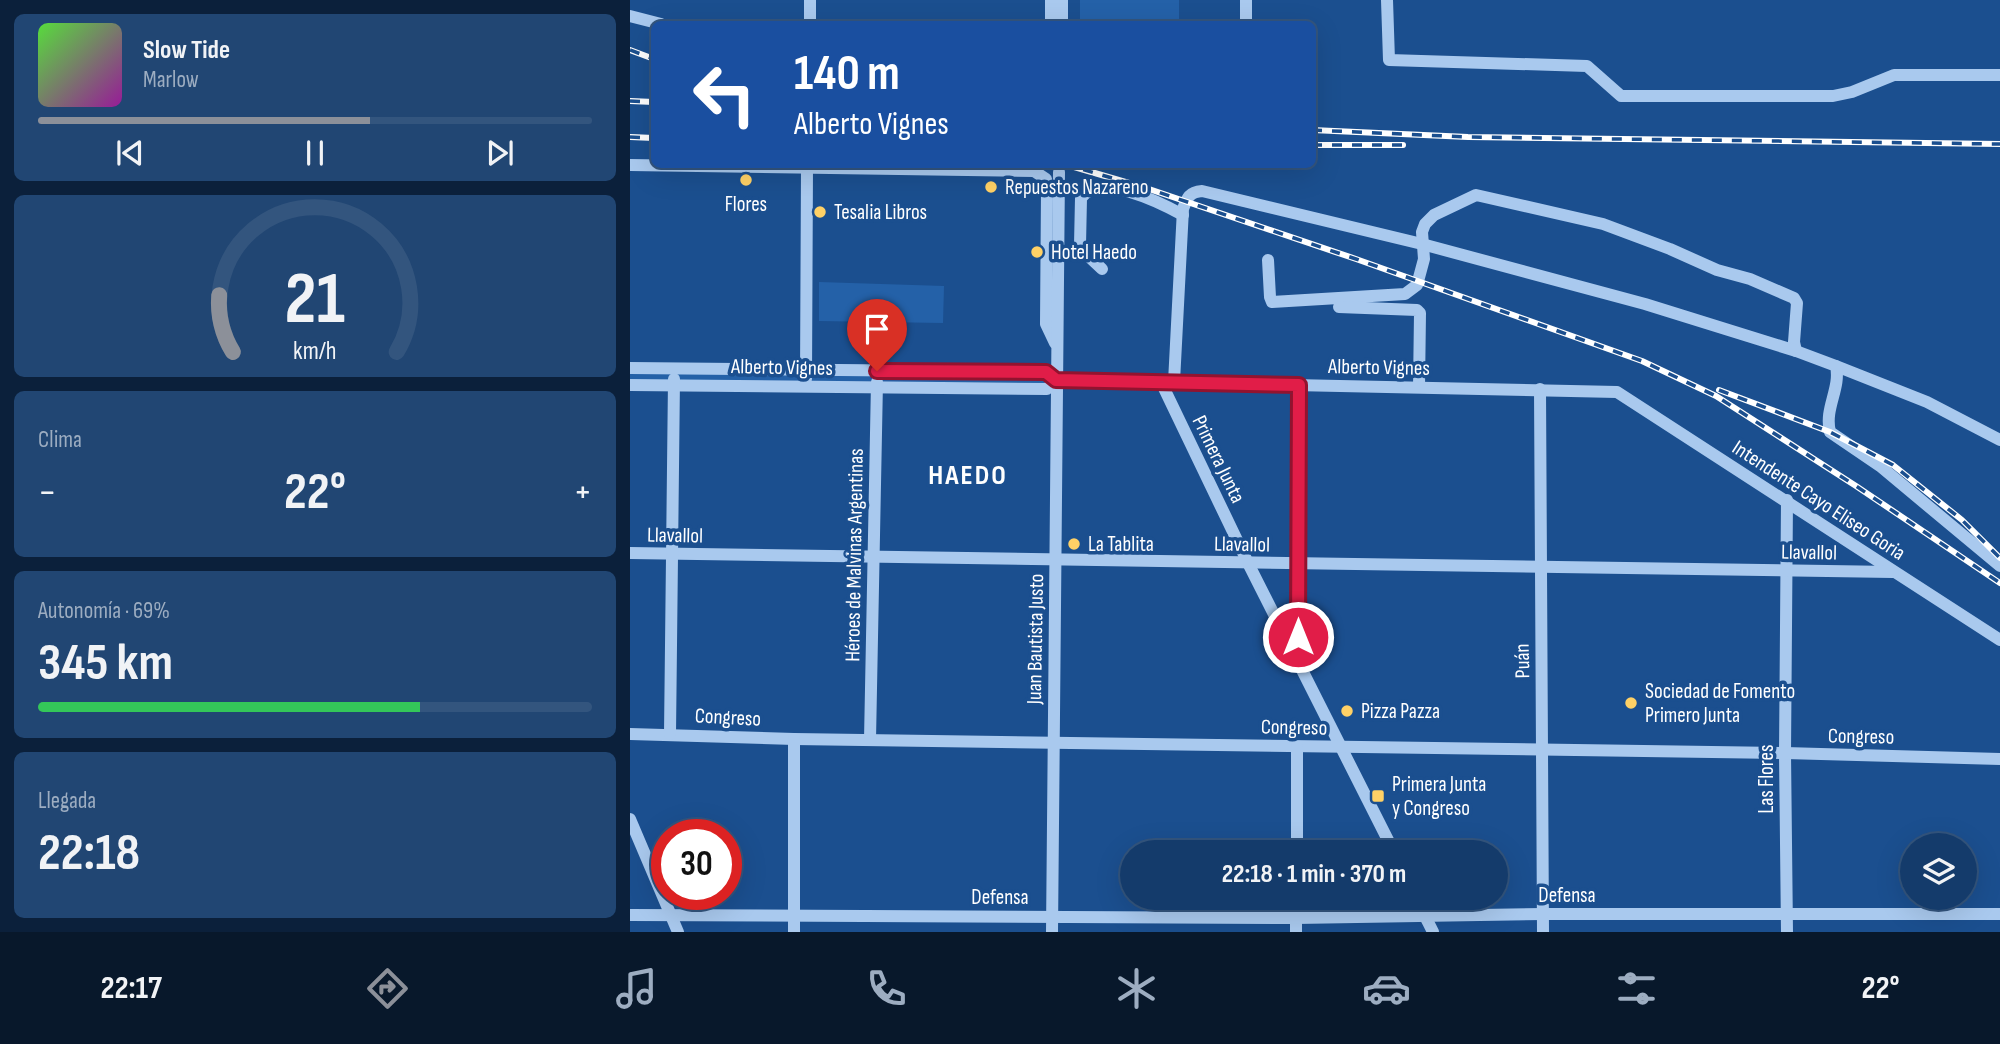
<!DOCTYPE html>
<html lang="es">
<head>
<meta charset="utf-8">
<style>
	body { margin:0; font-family:"Sofia Sans Condensed",sans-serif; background:#214673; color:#f1f3f6; height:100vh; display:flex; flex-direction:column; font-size:26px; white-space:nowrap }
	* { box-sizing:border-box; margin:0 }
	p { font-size:23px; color:#9dadc1 }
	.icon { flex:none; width:38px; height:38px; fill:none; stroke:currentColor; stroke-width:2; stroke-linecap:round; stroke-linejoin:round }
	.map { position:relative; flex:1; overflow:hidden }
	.side { display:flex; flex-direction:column; gap:14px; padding:14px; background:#0b203b; width:630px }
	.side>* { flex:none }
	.guide { position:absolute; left:21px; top:21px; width:665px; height:147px; border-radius:10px; box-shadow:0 7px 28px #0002,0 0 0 2px #33557e; background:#1a4fa0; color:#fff; overflow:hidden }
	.controls { position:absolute; left:1270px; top:833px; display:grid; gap:14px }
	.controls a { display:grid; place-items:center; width:77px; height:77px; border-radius:50%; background:#143b6b; box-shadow:0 7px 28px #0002,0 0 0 2px #33557e; font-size:35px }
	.speed { position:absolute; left:21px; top:819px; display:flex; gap:14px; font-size:35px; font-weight:700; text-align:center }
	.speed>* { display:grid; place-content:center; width:91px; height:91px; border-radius:50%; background:#143b6b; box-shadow:0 7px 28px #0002,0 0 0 2px #33557e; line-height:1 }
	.speed .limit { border:10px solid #d22; background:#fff; color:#111 }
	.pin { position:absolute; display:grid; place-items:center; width:60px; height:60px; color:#fff; margin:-72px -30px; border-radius:50% 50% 50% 0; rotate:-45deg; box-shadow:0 0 7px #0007 }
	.pin .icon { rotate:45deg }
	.me { position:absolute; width:77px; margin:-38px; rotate:0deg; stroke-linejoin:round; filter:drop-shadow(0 0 5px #0008) }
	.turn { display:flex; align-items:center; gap:24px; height:147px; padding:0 28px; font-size:32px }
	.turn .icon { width:91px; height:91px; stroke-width:2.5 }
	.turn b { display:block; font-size:49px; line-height:60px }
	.big { font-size:52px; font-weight:700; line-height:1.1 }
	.side .tile { flex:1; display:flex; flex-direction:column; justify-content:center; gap:10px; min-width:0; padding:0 24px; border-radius:10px; background:#214673 }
	.side .dial { align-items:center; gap:0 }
	.dial svg { height:182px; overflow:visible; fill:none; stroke:#33557e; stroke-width:7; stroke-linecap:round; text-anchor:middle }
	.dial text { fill:#f1f3f6; stroke:none }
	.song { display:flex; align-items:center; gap:21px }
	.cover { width:84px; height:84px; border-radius:10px; background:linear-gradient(135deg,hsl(110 70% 55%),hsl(300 70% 35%)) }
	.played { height:7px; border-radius:4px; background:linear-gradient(90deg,#8c9099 60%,#33557e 60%) }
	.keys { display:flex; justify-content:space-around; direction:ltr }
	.heat { display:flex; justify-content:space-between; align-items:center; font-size:38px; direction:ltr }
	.charge { height:10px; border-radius:5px; background:linear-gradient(90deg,#34c759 69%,#33557e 0) }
	.trip { position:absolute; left:490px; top:840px; width:388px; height:70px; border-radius:35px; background:#143b6b; box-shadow:0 7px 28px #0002,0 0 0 2px #33557e; font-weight:700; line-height:70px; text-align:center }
	.tabs { display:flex; height:112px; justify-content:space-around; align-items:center; background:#08182b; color:#9dadc1 }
	.tabs .icon { width:49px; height:49px }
	.tabs .on { color:#8c9099 }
	.tabs b { font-size:32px; color:#f1f3f6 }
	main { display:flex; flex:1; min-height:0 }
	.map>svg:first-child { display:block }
</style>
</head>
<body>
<main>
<section class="side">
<div class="tile">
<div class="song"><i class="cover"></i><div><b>Slow Tide</b><p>Marlow</p></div></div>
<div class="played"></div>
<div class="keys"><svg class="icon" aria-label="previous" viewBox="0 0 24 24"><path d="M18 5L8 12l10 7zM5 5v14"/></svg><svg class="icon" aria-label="pause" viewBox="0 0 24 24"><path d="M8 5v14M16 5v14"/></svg><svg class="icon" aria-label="next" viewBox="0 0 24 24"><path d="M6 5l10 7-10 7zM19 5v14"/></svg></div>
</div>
<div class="tile dial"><svg viewBox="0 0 100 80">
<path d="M14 69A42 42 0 1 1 86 69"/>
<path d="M14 69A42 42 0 0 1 8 44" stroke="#8c9099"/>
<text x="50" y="56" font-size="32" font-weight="700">21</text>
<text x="50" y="72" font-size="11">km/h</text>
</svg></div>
<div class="tile"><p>Clima</p>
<div class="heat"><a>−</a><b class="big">22°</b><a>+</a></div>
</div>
<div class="tile"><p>Autonomía · 69%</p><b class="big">345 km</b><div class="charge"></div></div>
<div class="tile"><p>Llegada</p><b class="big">22:18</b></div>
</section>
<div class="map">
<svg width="1370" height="932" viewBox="0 0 1370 932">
	<rect width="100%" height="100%" fill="#1b4f8f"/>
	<!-- green -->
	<g fill="#2461a8">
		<rect x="450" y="0" width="99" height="24"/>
		<polygon points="189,282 314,286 313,323 189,321"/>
		<polygon points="0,372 412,377 416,381 415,383 0,380"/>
	</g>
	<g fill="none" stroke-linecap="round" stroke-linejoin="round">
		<!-- minor -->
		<g stroke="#a9c9ee" stroke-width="12">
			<polyline points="616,0 616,24"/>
			<polyline points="757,0 759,60 957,66 991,96 1203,96 1222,92 1264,75 1370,75"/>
			<polyline points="0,16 31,24"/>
			<polyline points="180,24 180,0"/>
			<polyline points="421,24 421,0"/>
			<polyline points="432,24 432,0"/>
			<polyline points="0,165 404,171 416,179 417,190 416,324 425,343"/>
			<polyline points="638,260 640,297 642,302 775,294 787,285 794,259 792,232 795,224 804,215 846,195 973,224 1040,249 1087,270 1120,279 1164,298 1167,303 1164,342 1166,351"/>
			<path d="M472,269L455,253L450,245L451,198C470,172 531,203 553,215"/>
			<polyline points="709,307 787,310 790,313 789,387"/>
			<polyline points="1206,366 1297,402 1370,440"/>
			<polyline points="0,368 416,372 426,380 987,392 1370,640"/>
			<polyline points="176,379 177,167"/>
			<polyline points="531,382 618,563 764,852"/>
			<path d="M544,382L553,209C557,198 559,192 572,191L792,244L1015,304L1166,351L1206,366C1211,389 1194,408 1200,432L1250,466L1370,566"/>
			<polyline points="0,385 417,389 426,380"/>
			<polyline points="910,389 913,932"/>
			<polyline points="1157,500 1155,753 1157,932"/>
			<polyline points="0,553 1263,572"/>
			<polyline points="668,657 669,385"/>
			<polyline points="0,734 164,739 1155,753 1370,759"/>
			<polyline points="40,734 44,379"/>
			<polyline points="240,740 247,382"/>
			<polyline points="0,819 48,932"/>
			<polyline points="667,852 667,747"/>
			<polyline points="786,898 803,932"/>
			<polyline points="0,915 666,918 913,914 1370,914"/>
			<polyline points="164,932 164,739"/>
			<polyline points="422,932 429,172"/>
			<polyline points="666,932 666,898"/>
		</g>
		<defs>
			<g id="rail">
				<polyline points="0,50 24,59"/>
				<polyline points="0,101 24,102"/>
				<polyline points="682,130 838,137 1370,144"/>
				<polyline points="0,137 24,138"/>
				<polyline points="682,145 773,145"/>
				<polyline points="434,164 516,188 726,259 1012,361 1086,396 1226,486 1370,583"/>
				<polyline points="1089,390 1200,432 1263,465 1332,520 1370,558"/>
			</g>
		</defs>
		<!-- rail casing -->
		<use href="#rail" stroke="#fff" stroke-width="6"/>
		<!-- rail -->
		<use href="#rail" stroke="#1b4f8f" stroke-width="3.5" stroke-dasharray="10" stroke-linecap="butt"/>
	</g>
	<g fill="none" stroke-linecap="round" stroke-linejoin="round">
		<defs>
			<polyline id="route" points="247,371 416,372 426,380 669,385 668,637"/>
		</defs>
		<!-- route casing -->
		<use href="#route" stroke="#92132f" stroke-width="18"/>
		<!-- route -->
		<use href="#route" stroke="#e11d48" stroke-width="12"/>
	</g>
	<!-- markers -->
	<g fill="#ffd166" stroke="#1b4f8f" stroke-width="2.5">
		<circle cx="116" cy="180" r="7"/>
		<circle cx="361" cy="187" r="7"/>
		<circle cx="190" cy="212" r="7"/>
		<circle cx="407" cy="252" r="7"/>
		<circle cx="444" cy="544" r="7"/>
		<circle cx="1001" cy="703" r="7"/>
		<circle cx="717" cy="711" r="7"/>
		<rect x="741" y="789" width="14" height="14" rx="3.5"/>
	</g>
	<g text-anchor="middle" stroke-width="7" stroke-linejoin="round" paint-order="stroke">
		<!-- poi labels -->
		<g font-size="21" fill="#fff" stroke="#1b4f8f" text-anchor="start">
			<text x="375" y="194">Repuestos Nazareno</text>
			<text x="116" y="211" text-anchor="middle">Flores</text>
			<text x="204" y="219">Tesalia Libros</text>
			<text x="421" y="259">Hotel Haedo</text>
			<text x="458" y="551">La Tablita</text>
			<text x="1015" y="698">Sociedad de Fomento<tspan x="1015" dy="24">Primero Junta</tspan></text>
			<text x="731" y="718">Pizza Pazza</text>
			<text x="762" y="791">Primera Junta<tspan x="762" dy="24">y Congreso</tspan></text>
		</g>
		<!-- street labels -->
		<g font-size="21" fill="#fff" stroke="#1b4f8f">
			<text transform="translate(152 367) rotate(1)" y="7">Alberto Vignes</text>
			<text transform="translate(749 367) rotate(1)" y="7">Alberto Vignes</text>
			<text transform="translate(589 459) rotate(64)" y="7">Primera Junta</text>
			<text transform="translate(1189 500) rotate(33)" y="7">Intendente Cayo Eliseo Goria</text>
			<text transform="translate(45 535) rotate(1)" y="7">Llavallol</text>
			<text transform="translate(612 544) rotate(1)" y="7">Llavallol</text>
			<text transform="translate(1179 552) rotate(1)" y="7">Llavallol</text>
			<text transform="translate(224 555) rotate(-89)" y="7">Héroes de Malvinas Argentinas</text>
			<text transform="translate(405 639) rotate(-89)" y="7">Juan Bautista Justo</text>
			<text transform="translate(892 661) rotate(-91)" y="7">Puán</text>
			<text transform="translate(98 717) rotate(3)" y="7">Congreso</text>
			<text transform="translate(664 727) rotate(1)" y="7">Congreso</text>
			<text transform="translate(1231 736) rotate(1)" y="7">Congreso</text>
			<text transform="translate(1136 779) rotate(-90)" y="7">Las Flores</text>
			<text x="937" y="902">Defensa</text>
			<text x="370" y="904">Defensa</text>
		</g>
		<!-- district labels -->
		<g font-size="28" font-weight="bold" letter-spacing="2" fill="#fff" stroke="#1b4f8f">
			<text x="338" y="484">HAEDO</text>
		</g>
	</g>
</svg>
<div class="controls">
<a><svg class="icon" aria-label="layers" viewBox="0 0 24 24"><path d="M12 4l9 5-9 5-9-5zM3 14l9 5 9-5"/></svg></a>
</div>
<div class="speed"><div class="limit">30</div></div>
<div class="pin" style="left:247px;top:371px;background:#d93025"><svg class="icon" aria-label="arrive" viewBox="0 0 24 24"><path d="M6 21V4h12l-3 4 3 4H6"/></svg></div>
<svg class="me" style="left:668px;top:637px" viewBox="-20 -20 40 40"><circle r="17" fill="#e11d48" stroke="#fff" stroke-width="3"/><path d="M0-11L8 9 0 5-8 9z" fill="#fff"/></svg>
<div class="trip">22:18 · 1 min · 370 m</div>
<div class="guide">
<div class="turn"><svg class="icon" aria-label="left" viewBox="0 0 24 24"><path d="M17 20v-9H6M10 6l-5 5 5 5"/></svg><div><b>140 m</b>Alberto Vignes</div></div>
</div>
</div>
</main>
<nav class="tabs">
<b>22:17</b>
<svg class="icon on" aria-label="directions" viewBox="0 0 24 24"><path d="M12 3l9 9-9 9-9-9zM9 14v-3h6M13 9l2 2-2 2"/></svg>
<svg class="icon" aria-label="music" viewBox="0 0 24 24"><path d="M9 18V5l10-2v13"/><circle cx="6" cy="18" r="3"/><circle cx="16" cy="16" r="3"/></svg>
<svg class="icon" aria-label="phone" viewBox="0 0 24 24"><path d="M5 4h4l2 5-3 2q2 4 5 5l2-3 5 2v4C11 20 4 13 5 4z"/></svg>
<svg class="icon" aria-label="climate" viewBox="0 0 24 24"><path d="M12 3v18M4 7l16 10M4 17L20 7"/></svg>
<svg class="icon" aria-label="car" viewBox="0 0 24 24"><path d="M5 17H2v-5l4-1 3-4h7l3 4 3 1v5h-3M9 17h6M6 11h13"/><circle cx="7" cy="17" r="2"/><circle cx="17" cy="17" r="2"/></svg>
<svg class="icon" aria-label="filters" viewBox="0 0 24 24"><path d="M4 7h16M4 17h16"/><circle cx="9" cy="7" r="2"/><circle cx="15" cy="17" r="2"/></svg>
<b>22°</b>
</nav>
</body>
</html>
